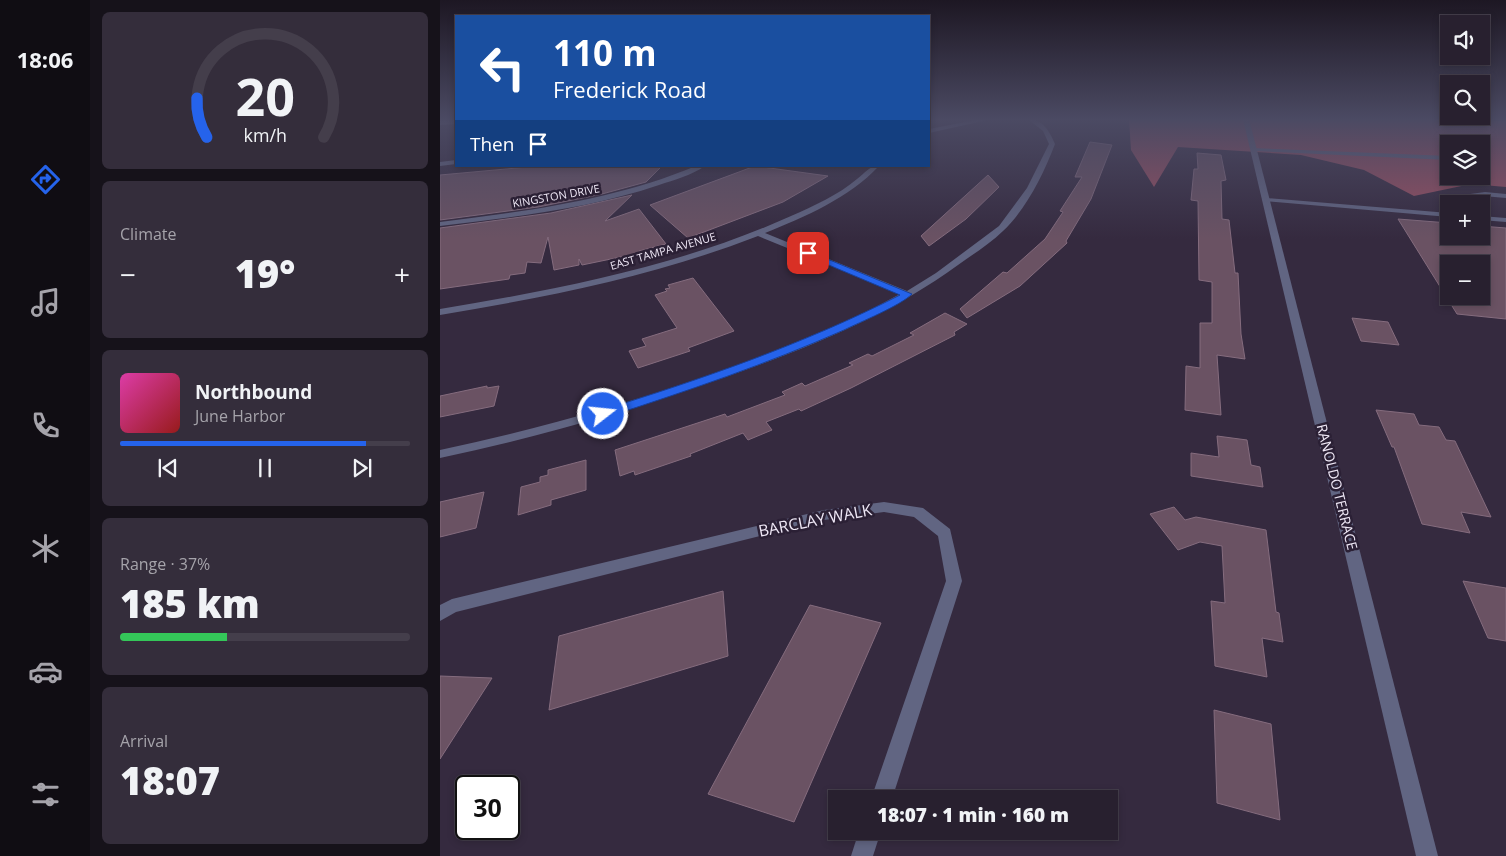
<!DOCTYPE html>
<html lang="en">
<head>
<meta charset="utf-8">
<style>
	body { margin:0; font-family:"Open Sans",sans-serif; background:#342d3b; color:#f1f3f6; height:100vh; display:flex; flex-direction:column; font-size:19px; white-space:nowrap }
	* { box-sizing:border-box; margin:0 }
	p { font-size:16px; color:#a5a3aa }
	.icon { flex:none; width:28px; height:28px; fill:none; stroke:currentColor; stroke-width:2; stroke-linecap:round; stroke-linejoin:round }
	.map { position:relative; flex:1; overflow:hidden }
	.side { display:flex; flex-direction:column; gap:12px; padding:12px; background:#16121a; width:350px }
	.side>* { flex:none }
	.hud { position:absolute; left:15px; top:15px; width:475px; height:152px; border-radius:0px; box-shadow:0 2px 8px #0003,0 0 0 1px #443e4b; background:#1a4fa0; color:#fff; overflow:hidden }
	.buttons { position:absolute; left:1000px; top:15px; display:grid; gap:10px }
	.buttons a { display:grid; place-items:center; width:50px; height:50px; border-radius:0px; background:#28202f; box-shadow:0 2px 8px #0003,0 0 0 1px #443e4b; font-size:25px }
	.speed { position:absolute; left:15px; top:775px; display:flex; gap:10px; font-size:25px; font-weight:700; text-align:center }
	.speed>* { display:grid; place-content:center; width:65px; height:65px; border-radius:50%; background:#28202f; box-shadow:0 2px 8px #0003,0 0 0 1px #443e4b; line-height:1 }
	.speed .limit { border:2px solid #111; border-radius:8px; background:#fff; color:#111 }
	.pin { position:absolute; display:grid; place-items:center; width:42px; height:42px; color:#fff; margin:-21px; border-radius:10px; box-shadow:0 2px 8px #0006 }
	.me { position:absolute; width:55px; margin:-28px; rotate:74deg; stroke-linejoin:round; filter:drop-shadow(0 0 4px #0008) }
	.turn { display:flex; align-items:center; gap:18px; height:105px; padding:0 15px; font-size:22px }
	.turn .icon { width:65px; height:65px; stroke-width:2.5 }
	.turn b { display:block; font-size:35px; line-height:42px }
	.then { display:flex; align-items:center; height:48px; padding:0 15px; background:#0003; gap:10px; font-size:19px }
	.big { font-size:38px; font-weight:800; line-height:1.1 }
	.side .tile { flex:1; display:flex; flex-direction:column; justify-content:center; gap:8px; min-width:0; padding:0 18px; border-radius:8px; background:#342d3b }
	.side .dial { align-items:center; gap:0 }
	.dial svg { height:130px; overflow:visible; fill:none; stroke:#443e4b; stroke-width:7; stroke-linecap:round; text-anchor:middle }
	.dial text { fill:#f1f3f6; stroke:none }
	.song { display:flex; align-items:center; gap:15px }
	.cover { width:60px; height:60px; border-radius:8px; background:linear-gradient(135deg,hsl(320 70% 55%),hsl(0 70% 35%)) }
	.played { height:5px; border-radius:2px; background:linear-gradient(90deg,#2563eb 85%,#443e4b 85%) }
	.keys { display:flex; justify-content:space-around; direction:ltr }
	.heat { display:flex; justify-content:space-between; align-items:center; font-size:28px; direction:ltr }
	.charge { height:8px; border-radius:4px; background:linear-gradient(90deg,#34c759 37%,#443e4b 0) }
	.trip { position:absolute; left:388px; top:790px; width:290px; height:50px; border-radius:0px; background:#28202f; box-shadow:0 2px 8px #0003,0 0 0 1px #443e4b; font-weight:800; line-height:50px; text-align:center }
	main { display:flex; flex:1; min-height:0 }
	.tab-bar { display:flex; flex-direction:column; width:90px; justify-content:space-around; align-items:center; background:#100d13; color:#a5a3aa }
	.tab-bar .icon { width:35px; height:35px }
	.tab-bar .on { color:#2563eb }
	.tab-bar b { font-size:22px; color:#f1f3f6 }
	.map>svg:first-child { display:block }
</style>
</head>
<body>
<main>
<nav class="tab-bar">
<b>18:06</b>
<svg class="icon on" aria-label="directions" viewBox="0 0 24 24"><path d="M12 3l9 9-9 9-9-9zM9 14v-3h6M13 9l2 2-2 2"/></svg>
<svg class="icon" aria-label="music" viewBox="0 0 24 24"><path d="M9 18V5l10-2v13"/><circle cx="6" cy="18" r="3"/><circle cx="16" cy="16" r="3"/></svg>
<svg class="icon" aria-label="phone" viewBox="0 0 24 24"><path d="M5 4h4l2 5-3 2q2 4 5 5l2-3 5 2v4C11 20 4 13 5 4z"/></svg>
<svg class="icon" aria-label="climate" viewBox="0 0 24 24"><path d="M12 3v18M4 7l16 10M4 17L20 7"/></svg>
<svg class="icon" aria-label="car" viewBox="0 0 24 24"><path d="M5 17H2v-5l4-1 3-4h7l3 4 3 1v5h-3M9 17h6M6 11h13"/><circle cx="7" cy="17" r="2"/><circle cx="17" cy="17" r="2"/></svg>
<svg class="icon" aria-label="filters" viewBox="0 0 24 24"><path d="M4 7h16M4 17h16"/><circle cx="9" cy="7" r="2"/><circle cx="15" cy="17" r="2"/></svg>
</nav>
<section class="side">
<div class="tile dial"><svg viewBox="0 0 100 80">
<path d="M14 69A42 42 0 1 1 86 69"/>
<path d="M14 69A42 42 0 0 1 8 45" stroke="#2563eb"/>
<text x="50" y="56" font-size="32" font-weight="700">20</text>
<text x="50" y="72" font-size="11">km/h</text>
</svg></div>
<div class="tile"><p>Climate</p>
<div class="heat"><a>−</a><b class="big">19°</b><a>+</a></div>
</div>
<div class="tile">
<div class="song"><i class="cover"></i><div><b>Northbound</b><p>June Harbor</p></div></div>
<div class="played"></div>
<div class="keys"><svg class="icon" aria-label="previous" viewBox="0 0 24 24"><path d="M18 5L8 12l10 7zM5 5v14"/></svg><svg class="icon" aria-label="pause" viewBox="0 0 24 24"><path d="M8 5v14M16 5v14"/></svg><svg class="icon" aria-label="next" viewBox="0 0 24 24"><path d="M6 5l10 7-10 7zM19 5v14"/></svg></div>
</div>
<div class="tile"><p>Range · 37%</p><b class="big">185 km</b><div class="charge"></div></div>
<div class="tile"><p>Arrival</p><b class="big">18:07</b></div>
</section>
<div class="map">
<svg width="1066" height="856" viewBox="0 0 1066 856">
	<rect width="100%" height="100%" fill="#352a3f"/>
	<!-- forest -->
	<path fill="#9a4f61" fill-rule="evenodd" d="M689,119H927L1066,121V187L1031,184L974,196L924,170L861,155L738,147L714,187L691,150ZM1009,144H1041V176H1009Z"/>
	<!-- building -->
	<g fill="#6a5263" stroke="#856c7e" fill-rule="evenodd">
		<polygon points="650,142 672,145 651,199 626,241 627,243 580,286 527,318 520,309 563,272 567,273 605,239 623,212 620,211 642,177 635,177"/>
		<polygon points="757,153 781,155 786,180 781,181 782,219 789,220 795,273 798,273 801,334 805,359 777,355 781,415 745,410 746,366 760,368 760,323 772,323 772,282 759,280 758,201 751,200 754,169 758,169"/>
		<polygon points="99,166 222,166 206,182 162,194 98,207 0,220 0,175"/>
		<polygon points="315,166 388,176 343,202 248,238 210,205"/>
		<polygon points="548,175 559,187 526,219 489,246 481,236"/>
		<polygon points="192,195 165,221 199,209 226,244 199,251 200,253 142,265 139,259 139,265 114,270 108,237 101,263 87,262 85,273 70,275 69,279 0,289 0,228 111,213"/>
		<path d="M958,219L1009,223V236H1041V226L1066,228V319L1017,314ZM1009,264H1041V296H1009Z"/>
		<polygon points="253,278 294,331 248,348 250,351 198,368 189,351 206,346 202,339 237,328 215,295 227,291 225,289 230,288 228,285"/>
		<polygon points="505,313 527,324 514,332 515,335 411,388 361,411 359,409 326,422 332,430 308,440 303,433 250,454 251,456 195,475 194,471 180,476 175,450 285,414 287,417 345,395 342,392 362,383 365,386 413,365 409,363 428,354 432,356 474,335 470,333"/>
		<polygon points="912,318 948,322 959,345 921,341"/>
		<polygon points="47,386 47,388 59,386 54,406 0,417 0,396"/>
		<polygon points="936,410 974,414 979,425 999,427 1006,440 1015,441 1051,517 1021,512 1030,533 982,524 954,447 952,447"/>
		<polygon points="777,436 807,440 811,465 820,467 823,487 751,476 751,453 779,457"/>
		<polygon points="146,460 146,490 111,500 111,505 78,515 81,487 100,482 100,477 108,475 108,470"/>
		<polygon points="44,492 36,528 0,537 0,502"/>
		<polygon points="734,507 745,520 756,517 826,530 836,612 839,613 843,642 822,638 827,677 775,666 771,601 785,603 782,546 760,542 738,550 710,514"/>
		<polygon points="1023,581 1066,588 1066,641 1048,638"/>
		<polygon points="283,591 288,656 109,710 119,636"/>
		<polygon points="370,605 441,623 354,822 268,794"/>
		<polygon points="0,676 52,678 0,759"/>
		<polygon points="774,710 831,724 840,820 777,803"/>
	</g>
	<g fill="none" stroke-linecap="round" stroke-linejoin="round">
		<!-- lane -->
		<g fill="#616582" fill-rule="evenodd">
			<polygon points="811,148 1009,156 1009,160 813,151"/>
			<polygon points="1041,156 1051,158 1041,160"/>
			<path d="M1045,192L1066,194V198C1055,197 1044,195 1033,197C1024,198 1019,204 1010,204L1023,195Z"/>
			<polygon points="826,198 1009,213 1009,217 824,201 823,200"/>
			<polygon points="1041,216 1066,218 1066,222 1041,220"/>
		</g>
		<!-- street -->
		<g fill="#616582" fill-rule="evenodd">
			<polygon points="541,119 552,119 489,133 489,129"/>
			<path d="M588,119C603,119 610,132 615,144C603,175 587,208 563,231C550,244 533,254 518,265C445,318 361,351 276,380C186,412 94,438 0,458V450C89,431 177,407 264,377C331,354 397,329 460,294L318,236C215,276 108,297 0,315V309C120,289 240,266 351,216C374,206 398,195 417,179C425,173 429,166 439,166C409,198 365,217 325,233L467,291L496,273L559,226L587,188L609,144L603,131Z"/>
			<polygon points="803,119 809,119 998,856 976,856"/>
			<polygon points="16,120 16,124 0,125 0,121"/>
			<polygon points="16,160 16,164 0,166 0,162"/>
			<path d="M256,166H265C252,175 234,180 219,185C148,209 74,217 0,226V222C88,211 174,200 256,166Z"/>
			<polygon points="444,502 483,508 510,529 522,581 452,799 431,799 506,581 498,536 474,517 444,512 384,520 16,612 0,621 0,605 12,599 384,510"/>
			<polygon points="419,831 441,831 433,856 411,856"/>
		</g>
	</g>
	<!-- sky -->
	<linearGradient id="sky" x2="0" y2="1"><stop stop-color="#1d1723"/><stop offset="0.5" stop-color="#4b4a63"/><stop offset="1" stop-color="#4b4a63" stop-opacity="0"/></linearGradient>
	<rect width="1066" height="239" fill="url(#sky)"/>
	<!-- route -->
	<path fill="#2563eb" stroke="#184099" d="M368,251L472,294C460,306 420,322 404,330C327,364 247,391 167,417H159L157,414L159,411C262,379 364,344 460,295L365,255L364,253Z"/>
	<g text-anchor="middle" stroke-width="5" stroke-linejoin="round" paint-order="stroke">
		<!-- far-street labels -->
		<g font-size="11" fill="#efe8f6" stroke="#2b2035">
			<text transform="translate(116 196) rotate(-10)" y="4">KINGSTON DRIVE</text>
			<text transform="translate(223 251) rotate(-16)" y="4">EAST TAMPA AVENUE</text>
		</g>
		<!-- street labels -->
		<g font-size="14" fill="#efe8f6" stroke="#2b2035">
			<text transform="translate(897 487) rotate(76)" y="5">RANOLDO TERRACE</text>
		</g>
		<!-- near-street labels -->
		<g font-size="16" fill="#efe8f6" stroke="#2b2035">
			<text transform="translate(375 520) rotate(-11)" y="6">BARCLAY WALK</text>
		</g>
	</g>
</svg>
<div class="buttons">
<a><svg class="icon" aria-label="sound" viewBox="0 0 24 24"><path d="M4 9h4l5-4v14l-5-4H4zM17 9q2 3 0 6"/></svg></a>
<a><svg class="icon" aria-label="search" viewBox="0 0 24 24"><circle cx="10" cy="10" r="6"/><path d="M15 15l6 6"/></svg></a>
<a><svg class="icon" aria-label="layers" viewBox="0 0 24 24"><path d="M12 4l9 5-9 5-9-5zM3 14l9 5 9-5"/></svg></a>
<a>+</a>
<a>−</a>
</div>
<div class="speed"><div class="limit">30</div></div>
<div class="pin" style="left:368px;top:253px;background:#d93025"><svg class="icon" aria-label="arrive" viewBox="0 0 24 24"><path d="M6 21V4h12l-3 4 3 4H6"/></svg></div>
<svg class="me" style="left:163px;top:414px" viewBox="-20 -20 40 40"><circle r="17" fill="#2563eb" stroke="#fff" stroke-width="3"/><path d="M0-11L8 9 0 5-8 9z" fill="#fff"/></svg>
<div class="trip">18:07 · 1 min · 160 m</div>
<div class="hud">
<div class="turn"><svg class="icon" aria-label="left" viewBox="0 0 24 24"><path d="M17 20v-9H6M10 6l-5 5 5 5"/></svg><div><b>110 m</b>Frederick Road</div></div>
<div class="then">Then<svg class="icon" aria-label="arrive" viewBox="0 0 24 24"><path d="M6 21V4h12l-3 4 3 4H6"/></svg></div>
</div>
</div>
</main>
</body>
</html>
